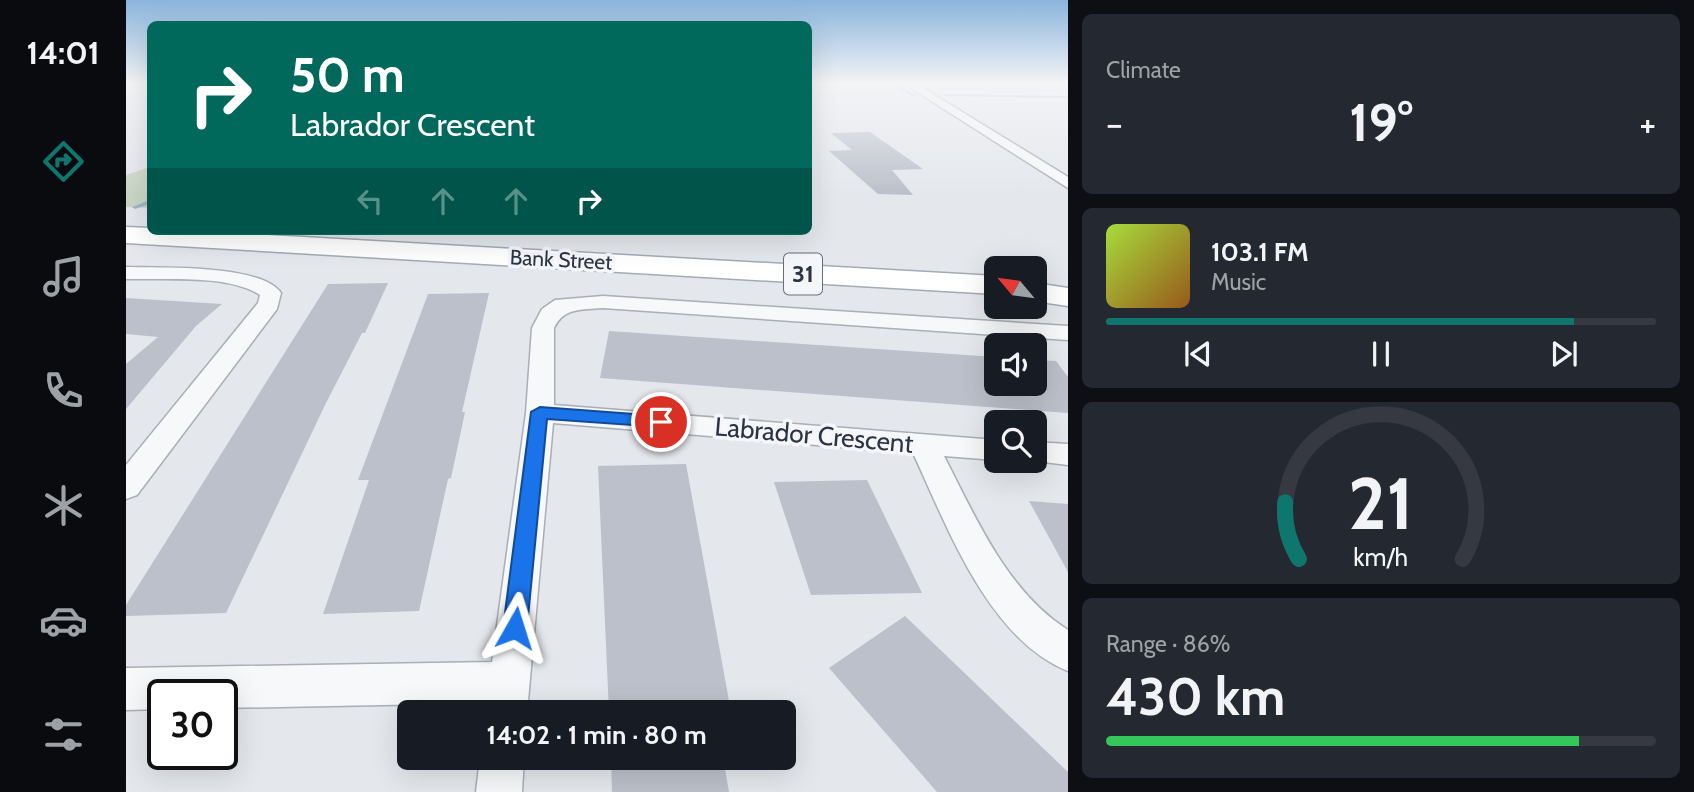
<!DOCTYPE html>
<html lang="en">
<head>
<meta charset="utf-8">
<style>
	body { margin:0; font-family:Cabin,sans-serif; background:#242831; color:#f1f3f6; height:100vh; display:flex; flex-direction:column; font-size:26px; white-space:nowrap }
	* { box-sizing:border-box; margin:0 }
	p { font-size:23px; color:#9ea1a6 }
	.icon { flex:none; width:38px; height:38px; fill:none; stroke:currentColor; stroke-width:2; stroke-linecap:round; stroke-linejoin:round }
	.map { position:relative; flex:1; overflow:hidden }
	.panel { display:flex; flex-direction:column; gap:14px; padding:14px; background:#0d0f14; width:626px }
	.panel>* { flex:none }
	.hud { position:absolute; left:21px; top:21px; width:665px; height:214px; border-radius:10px; box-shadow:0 7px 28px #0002; background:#00695c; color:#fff; overflow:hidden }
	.needle { width:46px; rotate:299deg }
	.buttons { position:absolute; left:858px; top:256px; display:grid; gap:14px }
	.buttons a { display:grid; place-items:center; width:63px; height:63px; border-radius:10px; background:#171b24; box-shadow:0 7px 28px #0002; font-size:35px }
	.speed { position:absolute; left:21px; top:679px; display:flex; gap:14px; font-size:35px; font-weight:700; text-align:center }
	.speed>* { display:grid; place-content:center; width:91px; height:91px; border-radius:50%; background:#171b24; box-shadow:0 7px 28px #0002; line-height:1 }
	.speed .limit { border:4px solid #111; border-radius:10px; background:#fff; color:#111 }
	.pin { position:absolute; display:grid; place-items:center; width:60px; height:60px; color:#fff; margin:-30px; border:4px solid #fff; border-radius:50%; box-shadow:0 2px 7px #0007 }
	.me { position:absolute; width:77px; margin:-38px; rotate:6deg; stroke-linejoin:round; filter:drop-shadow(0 0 5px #0008) }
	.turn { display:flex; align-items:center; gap:24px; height:147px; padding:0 28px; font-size:32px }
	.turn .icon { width:91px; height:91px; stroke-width:2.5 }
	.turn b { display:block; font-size:49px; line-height:60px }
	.lanes { display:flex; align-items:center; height:66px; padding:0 28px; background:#0003; justify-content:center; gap:35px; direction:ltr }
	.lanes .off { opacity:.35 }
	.big { font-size:52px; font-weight:800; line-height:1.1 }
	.panel .card { flex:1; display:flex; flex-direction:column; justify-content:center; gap:10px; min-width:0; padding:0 24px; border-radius:10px; background:#242831 }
	.panel .dial { align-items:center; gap:0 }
	.dial svg { height:182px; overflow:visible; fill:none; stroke:#363941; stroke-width:7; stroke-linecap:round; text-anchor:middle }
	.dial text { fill:#f1f3f6; stroke:none }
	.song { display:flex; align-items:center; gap:21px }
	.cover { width:84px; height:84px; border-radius:10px; background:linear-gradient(135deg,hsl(80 70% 55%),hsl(30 70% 35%)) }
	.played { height:7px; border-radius:4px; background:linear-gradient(90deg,#0f766e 85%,#363941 85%) }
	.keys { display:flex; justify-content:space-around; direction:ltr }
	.heat { display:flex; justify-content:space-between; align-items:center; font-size:38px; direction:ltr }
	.charge { height:10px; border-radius:5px; background:linear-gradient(90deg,#34c759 86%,#363941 0) }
	.trip { position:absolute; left:271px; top:700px; width:399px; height:70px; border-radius:10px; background:#171b24; box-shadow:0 7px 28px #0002; font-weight:800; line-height:70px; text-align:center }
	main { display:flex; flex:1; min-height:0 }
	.menu { display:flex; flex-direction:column; width:126px; justify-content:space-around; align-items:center; background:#090b0e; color:#9ea1a6 }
	.menu .icon { width:49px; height:49px }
	.menu .on { color:#0f766e }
	.menu b { font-size:32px; color:#f1f3f6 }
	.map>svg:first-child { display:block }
</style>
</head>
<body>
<main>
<nav class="menu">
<b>14:01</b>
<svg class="icon on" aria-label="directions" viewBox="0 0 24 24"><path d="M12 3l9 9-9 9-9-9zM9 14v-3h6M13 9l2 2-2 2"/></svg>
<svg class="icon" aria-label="music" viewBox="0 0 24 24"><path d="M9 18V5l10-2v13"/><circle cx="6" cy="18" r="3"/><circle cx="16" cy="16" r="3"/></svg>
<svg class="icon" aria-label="phone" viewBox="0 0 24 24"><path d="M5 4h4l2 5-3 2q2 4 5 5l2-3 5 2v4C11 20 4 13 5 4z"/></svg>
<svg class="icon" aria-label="climate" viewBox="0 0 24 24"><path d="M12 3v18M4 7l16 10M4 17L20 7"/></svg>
<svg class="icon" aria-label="car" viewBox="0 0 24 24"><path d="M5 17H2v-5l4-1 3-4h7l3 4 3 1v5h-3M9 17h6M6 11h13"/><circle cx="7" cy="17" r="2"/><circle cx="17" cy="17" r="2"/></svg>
<svg class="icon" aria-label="filters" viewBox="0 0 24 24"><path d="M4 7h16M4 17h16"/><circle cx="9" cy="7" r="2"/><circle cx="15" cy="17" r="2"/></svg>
</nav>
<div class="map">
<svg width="942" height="792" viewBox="0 0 942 792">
	<rect width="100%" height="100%" fill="#e4e7ec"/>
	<!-- built -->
	<polygon fill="#d2d6de" points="803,83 941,83 941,92 816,91"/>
	<!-- green -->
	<polygon fill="#c9d6c5" points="24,167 24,208 0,207 0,175"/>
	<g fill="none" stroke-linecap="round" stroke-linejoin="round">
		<!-- stream -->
		<g fill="#9fb4cc" fill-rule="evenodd">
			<polygon points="759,83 764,83 790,95 787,96"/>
			<polygon points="818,94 942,96 942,98 819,96"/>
			<polygon points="24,200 24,204 9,209 6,207"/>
		</g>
	</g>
	<!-- building -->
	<g fill="#bbc0ca">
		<polygon points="744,132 797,169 766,170 787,195 752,194 703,151 726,150 705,133"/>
		<polygon points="262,283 239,333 236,333 200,403 100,613 0,616 0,605 202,284"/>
		<polygon points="363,293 336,412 339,412 325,478 322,479 293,611 197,614 243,480 232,480 302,294"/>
		<polygon points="0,298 96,304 70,326 0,409 0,364 32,337 0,334"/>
		<polygon points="483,331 870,357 870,383 908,383 908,360 930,361 942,377 942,413 474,378"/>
		<polygon points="560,464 605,712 483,712 472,466"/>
		<polygon points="741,480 796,593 685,595 648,482"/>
		<polygon points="903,501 942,504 942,572"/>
		<polygon points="779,616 942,772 942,792 811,792 703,668"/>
		<polygon points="485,758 597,758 603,792 486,792"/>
	</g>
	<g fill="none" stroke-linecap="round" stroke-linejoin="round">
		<defs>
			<g id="street">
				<polygon points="777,83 789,83 942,177 942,188"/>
				<path d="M0,267C34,268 135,264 155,293L151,309L11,495L0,499V465L132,303L134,295C102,274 38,280 0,279Z"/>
				<path d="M477,296L942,326V340L477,308C456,310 438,307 428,328V405L870,440V460L818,456C849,516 881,592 942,630V671C862,639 821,526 787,453L427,423L401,712H359L360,703L96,708V695H37V709L0,710V668L366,662L400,413L406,328L416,309L429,300Z"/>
				<polygon points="908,442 942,444 942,465 901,460 908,460"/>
				<polygon points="354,758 398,758 396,792 350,792"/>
			</g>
			<g id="primary">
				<polygon points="0,227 24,228 24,231 70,231 870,276 870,294 0,243"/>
				<polygon points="908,283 942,288 942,306 908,301"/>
			</g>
		</defs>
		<!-- street casing -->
		<use href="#street" stroke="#a9aeb7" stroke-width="3"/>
		<!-- primary casing -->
		<use href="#primary" stroke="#a3abb8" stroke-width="3"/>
		<!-- street -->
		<use href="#street" fill="#f7f8fa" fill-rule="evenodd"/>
		<!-- primary -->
		<use href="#primary" fill="#fff" fill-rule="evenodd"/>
	</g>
	<!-- sky -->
	<linearGradient id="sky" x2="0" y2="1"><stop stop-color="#8bb4dd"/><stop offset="0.43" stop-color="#f3f4f6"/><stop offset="1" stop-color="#f3f4f6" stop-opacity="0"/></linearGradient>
	<rect width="942" height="194" fill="url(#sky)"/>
	<!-- route -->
	<polygon fill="#1a73e8" stroke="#114b97" stroke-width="2" points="414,407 535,416 543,422 535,427 421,419 401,628 397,636 389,639 381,636 377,628 405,412"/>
	<g text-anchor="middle" stroke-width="7" stroke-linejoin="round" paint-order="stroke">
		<!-- far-street labels -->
		<g font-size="21" fill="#2b3445" stroke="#f4f6f9">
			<text transform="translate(435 260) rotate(3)" y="7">Bank Street</text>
		</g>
		<!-- shield labels -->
		<rect fill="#f4f6f9" stroke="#676e7b" stroke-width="2" x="658" y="253.5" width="38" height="41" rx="5"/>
		<g font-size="24" font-weight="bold" fill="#2b3445">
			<text x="677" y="282">31</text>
		</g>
		<!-- street labels -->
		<g font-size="26" fill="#2b3445" stroke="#f4f6f9">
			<text transform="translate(688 435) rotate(5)" y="9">Labrador Crescent</text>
		</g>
	</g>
</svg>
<div class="buttons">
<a><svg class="needle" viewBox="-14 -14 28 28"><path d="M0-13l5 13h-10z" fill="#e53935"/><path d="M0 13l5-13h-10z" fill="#9ea1a6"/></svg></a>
<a><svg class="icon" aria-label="sound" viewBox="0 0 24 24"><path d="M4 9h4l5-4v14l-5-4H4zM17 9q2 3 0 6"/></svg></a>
<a><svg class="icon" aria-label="search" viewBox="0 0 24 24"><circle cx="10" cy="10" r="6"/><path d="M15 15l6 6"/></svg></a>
</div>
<div class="speed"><div class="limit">30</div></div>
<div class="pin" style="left:535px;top:422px;background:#d93025"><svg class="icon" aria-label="arrive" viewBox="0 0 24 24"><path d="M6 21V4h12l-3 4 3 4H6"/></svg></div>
<svg class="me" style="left:389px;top:628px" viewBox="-20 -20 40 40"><path d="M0-17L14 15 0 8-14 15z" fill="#1a73e8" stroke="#fff" stroke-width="4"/></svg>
<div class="trip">14:02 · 1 min · 80 m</div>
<div class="hud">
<div class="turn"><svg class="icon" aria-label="right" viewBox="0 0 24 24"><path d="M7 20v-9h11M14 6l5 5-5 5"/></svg><div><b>50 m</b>Labrador Crescent</div></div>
<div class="lanes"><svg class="icon off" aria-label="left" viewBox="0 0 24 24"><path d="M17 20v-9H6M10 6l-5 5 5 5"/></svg><svg class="icon off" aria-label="ahead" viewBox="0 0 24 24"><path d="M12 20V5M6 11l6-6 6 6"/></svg><svg class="icon off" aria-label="ahead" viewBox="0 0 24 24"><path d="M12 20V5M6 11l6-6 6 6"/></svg><svg class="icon" aria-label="right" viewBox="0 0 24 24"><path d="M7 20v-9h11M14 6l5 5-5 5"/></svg></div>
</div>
</div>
<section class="panel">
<div class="card"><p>Climate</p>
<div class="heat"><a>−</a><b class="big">19°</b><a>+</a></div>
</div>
<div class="card">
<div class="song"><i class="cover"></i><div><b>103.1 FM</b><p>Music</p></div></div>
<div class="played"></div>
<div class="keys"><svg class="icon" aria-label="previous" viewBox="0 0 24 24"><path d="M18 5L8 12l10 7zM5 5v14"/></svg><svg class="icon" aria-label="pause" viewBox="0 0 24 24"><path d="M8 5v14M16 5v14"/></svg><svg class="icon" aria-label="next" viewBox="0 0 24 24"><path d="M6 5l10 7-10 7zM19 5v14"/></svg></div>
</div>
<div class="card dial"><svg viewBox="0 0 100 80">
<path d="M14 69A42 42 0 1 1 86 69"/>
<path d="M14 69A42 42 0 0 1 8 44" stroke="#0f766e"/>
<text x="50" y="56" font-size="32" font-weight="700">21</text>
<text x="50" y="72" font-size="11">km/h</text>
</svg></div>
<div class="card"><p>Range · 86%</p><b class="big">430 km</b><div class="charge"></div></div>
</section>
</main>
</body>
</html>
